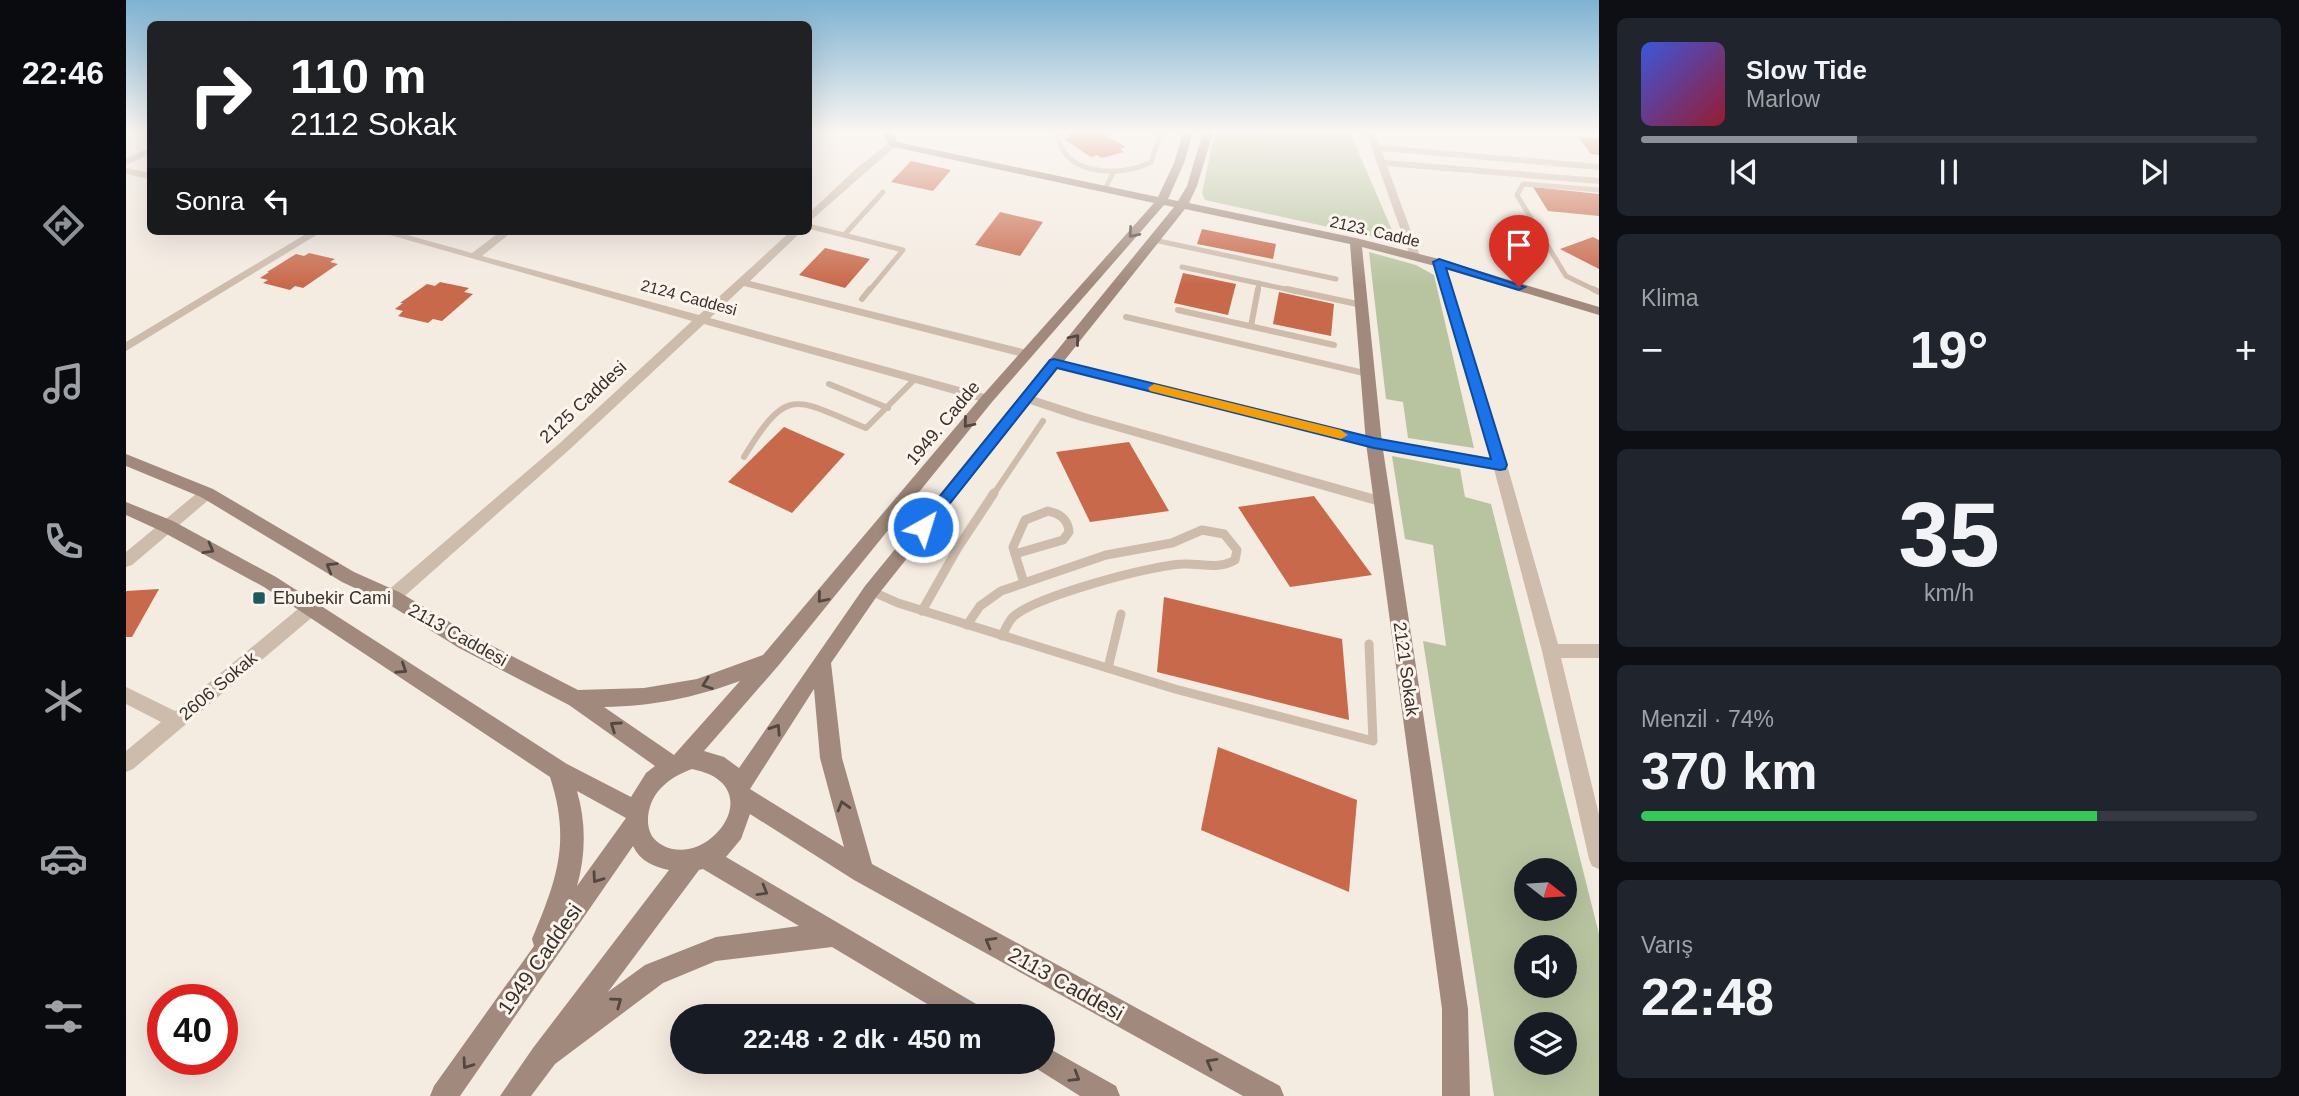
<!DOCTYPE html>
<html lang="tr">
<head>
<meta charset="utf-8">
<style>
	body { margin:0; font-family:Helvetica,sans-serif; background:#20242c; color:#f1f3f6; height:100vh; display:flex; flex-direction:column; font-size:26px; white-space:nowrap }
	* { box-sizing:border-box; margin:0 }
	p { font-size:23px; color:#9ea1a6 }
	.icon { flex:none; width:38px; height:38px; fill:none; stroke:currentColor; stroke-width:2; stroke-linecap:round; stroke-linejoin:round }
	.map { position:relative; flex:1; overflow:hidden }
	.sheet { display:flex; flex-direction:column; gap:18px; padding:18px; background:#0d0f14; width:700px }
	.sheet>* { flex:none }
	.top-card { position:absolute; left:21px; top:21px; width:665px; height:214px; border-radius:10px; box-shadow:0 7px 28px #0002; background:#202124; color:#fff; overflow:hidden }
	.needle { width:46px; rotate:107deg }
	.controls { position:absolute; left:1388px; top:858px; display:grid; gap:14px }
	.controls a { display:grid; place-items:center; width:63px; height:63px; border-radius:50%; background:#171b24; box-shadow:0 7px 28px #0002; font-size:35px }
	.speed { position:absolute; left:21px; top:984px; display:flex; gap:14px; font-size:35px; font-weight:700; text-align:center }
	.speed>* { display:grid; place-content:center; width:91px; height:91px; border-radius:50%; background:#171b24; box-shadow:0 7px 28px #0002; line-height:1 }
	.speed .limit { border:10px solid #d22; background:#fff; color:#111 }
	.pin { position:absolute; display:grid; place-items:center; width:60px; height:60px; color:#fff; margin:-72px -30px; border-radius:50% 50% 50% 0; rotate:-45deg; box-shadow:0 0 7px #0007 }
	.pin .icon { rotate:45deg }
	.me { position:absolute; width:77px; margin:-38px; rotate:39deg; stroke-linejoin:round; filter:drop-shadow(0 0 5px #0008) }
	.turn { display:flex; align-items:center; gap:24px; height:147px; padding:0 28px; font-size:32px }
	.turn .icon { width:91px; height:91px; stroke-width:2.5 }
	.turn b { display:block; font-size:49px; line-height:60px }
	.then { display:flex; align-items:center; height:66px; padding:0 28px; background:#0003; gap:14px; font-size:26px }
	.big { font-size:52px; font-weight:700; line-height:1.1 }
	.sheet .card { flex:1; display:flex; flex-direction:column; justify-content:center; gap:10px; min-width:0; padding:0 24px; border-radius:10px; background:#20242c }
	.sheet .dial { align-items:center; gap:0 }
	.dial b { font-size:91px; line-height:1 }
	.song { display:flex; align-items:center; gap:21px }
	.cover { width:84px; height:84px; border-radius:10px; background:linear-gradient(135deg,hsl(230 70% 55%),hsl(350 70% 35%)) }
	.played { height:7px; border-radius:4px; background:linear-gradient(90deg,#8c9099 35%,#363941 35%) }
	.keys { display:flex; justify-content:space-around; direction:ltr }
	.heat { display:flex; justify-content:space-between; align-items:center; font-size:38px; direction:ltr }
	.charge { height:10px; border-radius:5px; background:linear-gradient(90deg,#34c759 74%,#363941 0) }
	.trip { position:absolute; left:544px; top:1004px; width:385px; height:70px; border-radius:35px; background:#171b24; box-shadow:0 7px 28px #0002; font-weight:700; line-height:70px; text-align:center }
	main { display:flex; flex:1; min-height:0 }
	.tabs { display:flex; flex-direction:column; width:126px; justify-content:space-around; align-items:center; background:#090b0e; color:#9ea1a6 }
	.tabs .icon { width:49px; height:49px }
	.tabs .active { color:#8c9099 }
	.tabs b { font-size:32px; color:#f1f3f6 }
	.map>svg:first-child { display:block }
</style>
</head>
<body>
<main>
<nav class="tabs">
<b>22:46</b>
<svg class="icon active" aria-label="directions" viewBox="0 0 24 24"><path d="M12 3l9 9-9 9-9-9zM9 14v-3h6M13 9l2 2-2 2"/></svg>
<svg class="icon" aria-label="music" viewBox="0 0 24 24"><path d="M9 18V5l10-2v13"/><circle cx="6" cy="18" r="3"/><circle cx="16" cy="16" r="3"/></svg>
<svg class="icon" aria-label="phone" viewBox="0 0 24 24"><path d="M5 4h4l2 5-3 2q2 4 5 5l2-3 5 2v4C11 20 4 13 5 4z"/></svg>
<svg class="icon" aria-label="climate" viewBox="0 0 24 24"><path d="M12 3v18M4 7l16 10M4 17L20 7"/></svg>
<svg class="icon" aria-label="car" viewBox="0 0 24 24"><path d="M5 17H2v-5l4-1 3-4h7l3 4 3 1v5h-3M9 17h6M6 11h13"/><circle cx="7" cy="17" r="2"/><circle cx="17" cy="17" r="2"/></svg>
<svg class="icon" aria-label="filters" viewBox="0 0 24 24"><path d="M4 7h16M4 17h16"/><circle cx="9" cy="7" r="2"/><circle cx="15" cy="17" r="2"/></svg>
</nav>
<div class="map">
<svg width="1473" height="1096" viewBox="0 0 1473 1096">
	<rect width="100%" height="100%" fill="#f4ebe1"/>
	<!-- green -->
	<g fill="#b8c4a0" fill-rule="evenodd">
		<polygon points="1089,132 1224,132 1271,242 1079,200 1076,193"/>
		<polygon points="1243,252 1290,265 1308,275 1348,448 1282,438 1277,402 1260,399"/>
		<path d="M1266,456L1334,469L1339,497L1365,504L1473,934V1096H1368L1297,641L1320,646L1307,545L1279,539ZM1400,870H1438V908H1400ZM1400,947H1438V985H1400ZM1400,1024H1438V1062H1400Z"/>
	</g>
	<!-- building -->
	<g fill="#c8694b">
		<polygon points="954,132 974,132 1000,147 994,149 998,152 976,158 971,155 965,157 938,139 944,138 940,135"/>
		<polygon points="1452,137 1473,139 1473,155 1465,154"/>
		<polygon points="785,161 825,170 807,191 765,182"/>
		<polygon points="1407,187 1473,194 1473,216 1422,211"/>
		<polygon points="874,212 917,222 894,256 849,245"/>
		<polygon points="1076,229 1150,244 1147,259 1071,244"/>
		<polygon points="1467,237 1473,240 1473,269 1434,249"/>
		<polygon points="699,248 744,259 719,288 673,275"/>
		<polygon points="183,253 209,259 204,262 212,264 177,288 169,286 164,290 137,283 142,280 134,278 143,272 141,272 170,254 178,256"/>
		<polygon points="1057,273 1110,284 1102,315 1048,303"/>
		<polygon points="314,282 343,288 338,292 347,294 316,321 307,319 302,323 272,316 277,311 269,309 277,303 274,303 301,284 309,286"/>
		<polygon points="1153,292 1208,304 1205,336 1147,324"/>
		<polygon points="658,427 719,454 666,513 602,482"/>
		<polygon points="1003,442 1043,511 964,522 930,452"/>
		<polygon points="1188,496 1246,575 1164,587 1112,507"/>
		<polygon points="33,589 6,637 0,637 0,591"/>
		<polygon points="1038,597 1216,639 1223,720 1031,672"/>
		<polygon points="1092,747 1231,800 1223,892 1075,830"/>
	</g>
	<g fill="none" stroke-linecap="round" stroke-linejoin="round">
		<!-- lane-far2 -->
		<g stroke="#cdbbac" stroke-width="5">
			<path d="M932,132C933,176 995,178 1025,162L1035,132"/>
			<polyline points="979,189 988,171"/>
			<polyline points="682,226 777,250 743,291"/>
			<polyline points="719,234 757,192"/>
			<polyline points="1028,240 1210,279"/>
			<polyline points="1056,267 1169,291"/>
			<polyline points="1132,291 1133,283"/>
			<polyline points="1471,291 1440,276 1391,195 1397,184 1473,190"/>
		</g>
		<!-- lane-far1 -->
		<g stroke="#cdbbac" stroke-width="6">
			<polyline points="1161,289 1236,305"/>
			<polyline points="1467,289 1473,292"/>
			<polyline points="736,299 744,289"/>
			<polyline points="1052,310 1208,345"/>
			<polyline points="1000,317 1242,374"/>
			<polyline points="1125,326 1132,289"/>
			<polyline points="703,384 762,408"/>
			<path d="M618,457C662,384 669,399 740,428L789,379"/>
			<polyline points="867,495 917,421"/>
		</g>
		<!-- lane -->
		<g stroke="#cdbbac" stroke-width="9">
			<path d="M922,511C934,514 942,519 943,532L937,540L889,554L887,547L899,520Z"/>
			<polyline points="889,554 898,583"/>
			<polyline points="745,591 772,603 1049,689 1247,741 1243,644"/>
			<polyline points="796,611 831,549 868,493"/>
			<path d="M841,625L854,606L875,591L980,555L1046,543L1076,530L1098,534L1111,550L1109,560C1093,570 1075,563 1057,564C1025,565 908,597 887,617C882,622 879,630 876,636"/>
			<polyline points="982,668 995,614"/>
		</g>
		<!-- street -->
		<g fill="#cdbbac" fill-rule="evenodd">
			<polygon points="1240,132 1248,132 1253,145 1473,164 1473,170 1256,151 1259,160 1473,178 1473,184 1261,166 1294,256 1289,259 1284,256"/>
			<polygon points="764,142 772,144 682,223 682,214 731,168"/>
			<polygon points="24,148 24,154 0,165 0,158"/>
			<polygon points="0,168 24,173 24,179 0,174"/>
			<polygon points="185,231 197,231 0,351 0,342"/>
			<polygon points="250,231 267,231 346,253 375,231 387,231 356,256 573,315 665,231 676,231 624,281 905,351 907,354 901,358 618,286 584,318 866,396 868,399 861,403 578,324 444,449 272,602 260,602 258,597 260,592 434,443 566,321"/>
			<polygon points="1309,261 1319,263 1381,465 1432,644 1473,644 1473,658 1435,658 1473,815 1473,869 1466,866 1463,859 1416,651 1368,469 1248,448 923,366 922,363 928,359 1248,438 1365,458 1307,263"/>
			<polygon points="900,394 962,414 1257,497 1264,502 1257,507 952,420 895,401 893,398"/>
			<polygon points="81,488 88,493 86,497 6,565 0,567 0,552 76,489"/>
			<polygon points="184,602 190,604 192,609 190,614 7,769 0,772 0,751 35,722 0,704 0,687 49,711 178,604"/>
		</g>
		<!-- secondary -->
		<g fill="#a18a7d" fill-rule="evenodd">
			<path d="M757,132H767L771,142L1032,197L1048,163L1057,132H1067L1058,163L1042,199L1052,201L1061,186L1077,132H1087L1071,186L1063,203L1230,238L1317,260L1473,307V315L1309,266L1236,247L1256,443L1342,1009L1344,1096H1316V1009L1240,443L1224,244L1059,209L751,596L705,663L716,758L746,864L1154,1086L1158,1096H1117L728,880L624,814L615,839L600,857L857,1008L861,1017H823L706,947L590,961L537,983L429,1064L405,1096H374L407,1048L543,870C528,867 514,861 507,846L334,1096H304L308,1086L408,946L406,939C431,879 445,842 424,777L138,587L35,531L0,515V502L47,521L150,577L441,764L505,797L520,773L529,766L443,705L333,648L259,602L216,582L75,497L0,466V454L87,489L228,572L273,592L347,636L452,690L518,688L571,679L637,655L856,396L1028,203L763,146ZM1038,205L1048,207L739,586L613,768L598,757L578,751L652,666L866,402ZM614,681L548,755L478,707C528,706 567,698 614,681ZM688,689L694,758L718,847L624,789ZM566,769C647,785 582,871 536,845C527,840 523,833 522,823C521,795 541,778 566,769ZM451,791L500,818L451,886C460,854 460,822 451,791ZM577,869L673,926L590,937L519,965L482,992L573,870Z"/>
			<polygon points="917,1045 990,1086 994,1096 954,1096 908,1067 905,1062 917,1062"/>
		</g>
	</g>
	<!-- one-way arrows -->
	<defs><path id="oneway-chevron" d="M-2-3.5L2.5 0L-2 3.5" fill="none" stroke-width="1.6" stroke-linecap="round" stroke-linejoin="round" transform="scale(1.75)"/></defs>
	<g stroke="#544640">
		<use href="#oneway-chevron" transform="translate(1007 233) rotate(131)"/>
		<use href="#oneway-chevron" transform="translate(949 339) rotate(-50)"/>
		<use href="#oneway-chevron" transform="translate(842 423) rotate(130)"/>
		<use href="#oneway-chevron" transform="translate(83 549) rotate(29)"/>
		<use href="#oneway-chevron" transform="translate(205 567) rotate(-149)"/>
		<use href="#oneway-chevron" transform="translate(696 598) rotate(130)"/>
		<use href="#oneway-chevron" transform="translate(276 669) rotate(33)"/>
		<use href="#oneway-chevron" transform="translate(581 684) rotate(160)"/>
		<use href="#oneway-chevron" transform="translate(489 726) rotate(-145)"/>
		<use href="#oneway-chevron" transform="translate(650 729) rotate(-57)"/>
		<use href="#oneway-chevron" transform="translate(717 806) rotate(-106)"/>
		<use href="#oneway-chevron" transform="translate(471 878) rotate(125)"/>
		<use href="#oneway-chevron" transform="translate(637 891) rotate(30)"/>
		<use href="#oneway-chevron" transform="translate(864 942) rotate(-151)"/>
		<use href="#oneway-chevron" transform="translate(491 1002) rotate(-36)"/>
		<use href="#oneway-chevron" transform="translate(1085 1063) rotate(-151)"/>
		<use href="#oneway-chevron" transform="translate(341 1064) rotate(125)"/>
		<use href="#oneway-chevron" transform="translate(949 1077) rotate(31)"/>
	</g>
	<!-- sky -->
	<linearGradient id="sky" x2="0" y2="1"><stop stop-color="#7eb2d2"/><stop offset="0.46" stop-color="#faf6f2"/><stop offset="1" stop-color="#faf6f2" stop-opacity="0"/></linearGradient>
	<rect width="1473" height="285" fill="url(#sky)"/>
	<!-- route -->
	<polygon fill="#1a73e8" stroke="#114b97" stroke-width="2" points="1313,259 1399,287 1393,290 1320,268 1381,465 1379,469 1374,470 1248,448 931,368 802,531 797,533 789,527 924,360 928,359 1248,438 1365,459 1307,262"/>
	<!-- slow -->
	<polygon fill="#f59e0b" points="1028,384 1215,430 1222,435 1215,439 1024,391 1022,388"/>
	<!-- markers -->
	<rect fill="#1f5a5e" stroke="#fbf5ee" stroke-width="2.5" x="126" y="591" width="14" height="14" rx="3.5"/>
	<g text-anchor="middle" stroke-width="6" stroke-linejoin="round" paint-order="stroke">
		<!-- far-street labels -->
		<g font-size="16" fill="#3b302b" stroke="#fbf5ee">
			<text transform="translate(1249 231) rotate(13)" y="6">2123. Cadde</text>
			<text transform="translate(563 297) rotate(15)" y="6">2124 Caddesi</text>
		</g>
		<!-- street labels -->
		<g font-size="18" fill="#3b302b" stroke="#fbf5ee">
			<text transform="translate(457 402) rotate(-43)" y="6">2125 Caddesi</text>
			<text transform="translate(817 423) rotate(-50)" y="6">1949. Cadde</text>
			<text transform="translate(332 635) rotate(29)" y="6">2113 Caddesi</text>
			<text transform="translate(1280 669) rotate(82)" y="6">2121 Sokak</text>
			<text transform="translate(92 686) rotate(-40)" y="6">2606 Sokak</text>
		</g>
		<!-- poi labels -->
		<g font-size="18" fill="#3b302b" stroke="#fbf5ee" text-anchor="start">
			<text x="147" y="604">Ebubekir Cami</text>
		</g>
		<!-- near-street labels -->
		<g font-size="21" fill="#3b302b" stroke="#fbf5ee">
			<text transform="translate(414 959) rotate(-55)" y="7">1949 Caddesi</text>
			<text transform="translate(940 984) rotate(29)" y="7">2113 Caddesi</text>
		</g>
	</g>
</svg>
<div class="controls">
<a><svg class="needle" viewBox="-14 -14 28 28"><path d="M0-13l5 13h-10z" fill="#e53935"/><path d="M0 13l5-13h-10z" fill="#9ea1a6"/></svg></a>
<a><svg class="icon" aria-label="sound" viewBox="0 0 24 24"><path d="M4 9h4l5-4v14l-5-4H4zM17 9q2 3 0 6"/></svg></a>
<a><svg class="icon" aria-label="layers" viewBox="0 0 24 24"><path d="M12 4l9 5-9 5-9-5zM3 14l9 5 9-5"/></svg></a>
</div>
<div class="speed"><div class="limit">40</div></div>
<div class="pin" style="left:1393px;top:287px;background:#d93025"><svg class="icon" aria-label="arrive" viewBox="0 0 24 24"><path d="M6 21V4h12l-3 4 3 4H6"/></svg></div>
<svg class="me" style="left:797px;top:527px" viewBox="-20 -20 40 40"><circle r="17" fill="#1a73e8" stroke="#fff" stroke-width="3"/><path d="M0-11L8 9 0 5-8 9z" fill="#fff"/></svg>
<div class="trip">22:48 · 2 dk · 450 m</div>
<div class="top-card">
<div class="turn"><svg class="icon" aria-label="right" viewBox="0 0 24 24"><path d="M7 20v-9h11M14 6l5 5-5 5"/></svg><div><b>110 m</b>2112 Sokak</div></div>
<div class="then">Sonra<svg class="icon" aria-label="left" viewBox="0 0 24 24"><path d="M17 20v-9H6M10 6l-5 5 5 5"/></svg></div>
</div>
</div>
<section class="sheet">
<div class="card">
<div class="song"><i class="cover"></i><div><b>Slow Tide</b><p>Marlow</p></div></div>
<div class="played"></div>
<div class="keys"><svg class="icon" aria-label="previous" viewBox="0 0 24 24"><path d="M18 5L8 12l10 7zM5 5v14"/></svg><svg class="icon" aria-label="pause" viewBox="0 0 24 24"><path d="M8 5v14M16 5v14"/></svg><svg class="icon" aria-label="next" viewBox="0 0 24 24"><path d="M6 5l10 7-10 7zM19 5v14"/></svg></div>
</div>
<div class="card"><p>Klima</p>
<div class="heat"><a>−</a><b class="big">19°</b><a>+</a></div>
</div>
<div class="card dial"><b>35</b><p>km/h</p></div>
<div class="card"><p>Menzil · 74%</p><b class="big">370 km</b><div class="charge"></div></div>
<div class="card"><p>Varış</p><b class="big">22:48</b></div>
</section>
</main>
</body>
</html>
